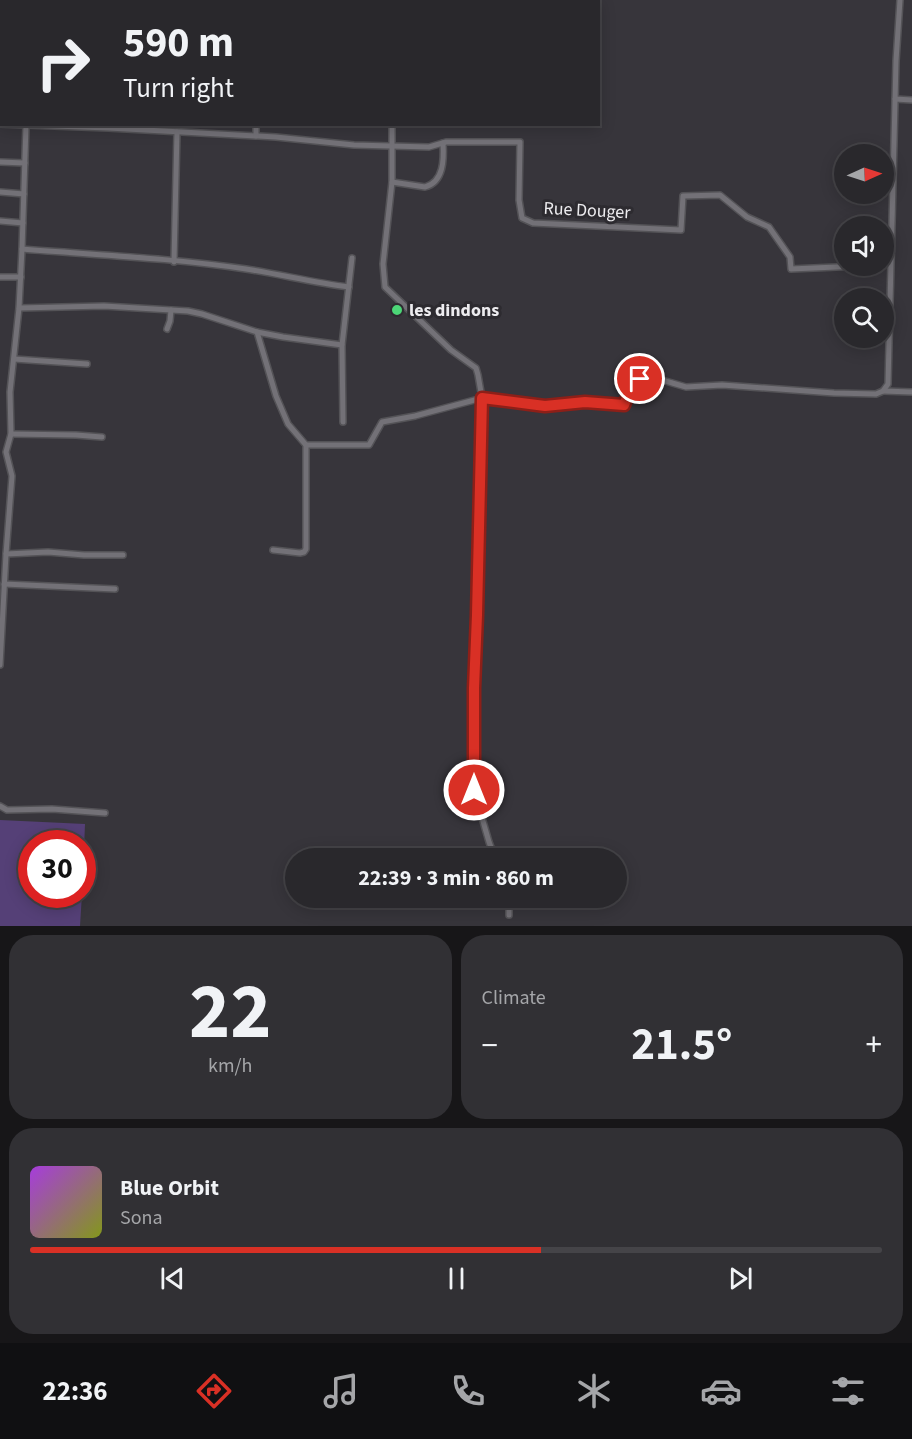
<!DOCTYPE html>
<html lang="en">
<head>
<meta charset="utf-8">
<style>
	body { margin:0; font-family:"Source Sans 3",sans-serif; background:#313034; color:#f1f3f6; height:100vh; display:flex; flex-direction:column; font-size:22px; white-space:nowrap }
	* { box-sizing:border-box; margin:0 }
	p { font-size:20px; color:#a5a6a9 }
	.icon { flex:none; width:33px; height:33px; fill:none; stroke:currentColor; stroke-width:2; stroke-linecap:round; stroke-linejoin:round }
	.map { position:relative; height:926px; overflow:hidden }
	.details { display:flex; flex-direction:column; gap:9px; padding:9px; background:#171618; flex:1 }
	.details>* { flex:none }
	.banner { position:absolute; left:0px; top:0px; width:600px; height:126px; box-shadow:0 3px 15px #0003,0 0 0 2px #454448; background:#29282c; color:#f1f3f6; overflow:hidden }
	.needle { width:39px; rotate:87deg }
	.fabs { position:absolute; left:834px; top:144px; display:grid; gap:12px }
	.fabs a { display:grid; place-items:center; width:60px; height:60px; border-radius:50%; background:#29282c; box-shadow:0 3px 15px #0003,0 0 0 2px #454448; font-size:30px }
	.speed { position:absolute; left:18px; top:830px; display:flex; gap:12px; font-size:30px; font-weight:700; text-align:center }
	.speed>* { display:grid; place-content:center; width:78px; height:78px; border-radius:50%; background:#29282c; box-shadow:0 3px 15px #0003,0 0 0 2px #454448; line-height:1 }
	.speed .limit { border:9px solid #d22; background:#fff; color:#111 }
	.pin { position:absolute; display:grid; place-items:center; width:51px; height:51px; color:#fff; margin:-26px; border:3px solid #fff; border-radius:50%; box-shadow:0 2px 6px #0007 }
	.me { position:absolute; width:66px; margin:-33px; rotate:0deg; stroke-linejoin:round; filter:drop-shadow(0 0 4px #0008) }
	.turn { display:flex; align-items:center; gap:21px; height:126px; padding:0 24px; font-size:27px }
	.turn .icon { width:78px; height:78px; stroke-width:2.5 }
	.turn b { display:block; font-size:42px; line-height:51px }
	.big { font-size:45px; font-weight:700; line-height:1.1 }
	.details .widget { flex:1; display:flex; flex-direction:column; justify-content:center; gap:9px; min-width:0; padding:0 21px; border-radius:24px; background:#313034 }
	.details .dial { align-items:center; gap:0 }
	.dial b { font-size:78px; line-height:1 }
	.song { display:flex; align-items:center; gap:18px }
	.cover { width:72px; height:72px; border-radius:9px; background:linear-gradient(135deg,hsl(280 70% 55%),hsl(70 70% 35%)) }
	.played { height:6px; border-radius:3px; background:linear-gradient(90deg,#d93025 60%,#454448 60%) }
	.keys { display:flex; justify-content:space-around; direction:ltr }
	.heat { display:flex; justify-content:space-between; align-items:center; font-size:33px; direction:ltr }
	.details .tiles { flex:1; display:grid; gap:9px; grid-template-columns:1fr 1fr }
	.widget:last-child { grid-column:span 2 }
	.trip { position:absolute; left:285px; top:848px; width:342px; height:60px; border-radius:30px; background:#29282c; box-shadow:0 3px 15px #0003,0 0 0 2px #454448; font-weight:700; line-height:60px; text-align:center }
	.menu { display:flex; height:96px; justify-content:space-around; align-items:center; background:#101012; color:#a5a6a9 }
	.menu .icon { width:42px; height:42px }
	.menu .current { color:#d93025 }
	.menu b { font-size:27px; color:#f1f3f6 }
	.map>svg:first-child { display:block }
</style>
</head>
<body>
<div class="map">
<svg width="912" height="926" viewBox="0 0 912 926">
	<rect width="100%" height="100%" fill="#37353b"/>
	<!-- green -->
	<polygon fill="#554077" points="0,820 85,824 83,874 82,843 32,843 32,894 82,894 80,926 0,926"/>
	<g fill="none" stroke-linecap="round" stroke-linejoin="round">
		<defs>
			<g id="minor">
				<polyline points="112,2 112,0"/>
				<polyline points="254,2 254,0"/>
				<polyline points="397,2 397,0"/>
				<polyline points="473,2 473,0"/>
				<polyline points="544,2 544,0"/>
				<polyline points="895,99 912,100"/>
				<polyline points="0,124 108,128 276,137 354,145 391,146 429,147 446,142 520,142 519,200 522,218 533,223 681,230 683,196 720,195 747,217 769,227 790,257 791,269 859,266"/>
				<polyline points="392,124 392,182 383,264 385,287 451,350 476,368 478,375 482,398 477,615 474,688 474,790 489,842 495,858"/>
				<polyline points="256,136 256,124"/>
				<polyline points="0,162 25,163"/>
				<path d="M392,182L425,187C444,182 444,159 443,143"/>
				<polyline points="0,192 24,194"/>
				<polyline points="0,221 23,223"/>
				<path d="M22,249C97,255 172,258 246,269C280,274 314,283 349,287"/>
				<polyline points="174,262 177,132"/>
				<polyline points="0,277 21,277"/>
				<polyline points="19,308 104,306 188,311 202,314 257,332 276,396 288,424 306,445 306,549 304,552 300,553 273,550"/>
				<polyline points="167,329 170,321 171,310"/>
				<polyline points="257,332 283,337 342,345"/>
				<polyline points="14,359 87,364"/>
				<polyline points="883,391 912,392"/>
				<polyline points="343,422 342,345 352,258"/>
				<polyline points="11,434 76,435 102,437"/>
				<polyline points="306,445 369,445 382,422 415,416 482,398 545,406 585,402 624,405 633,383 640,379 662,380 686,387 722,385 834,393 876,394 883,391 888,384 896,61 900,0"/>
				<polyline points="6,554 48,552 84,555 123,555"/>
				<polyline points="4,584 115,589"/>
				<polyline points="0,665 6,554 12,476 6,452 11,434 10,392 19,308 22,249 26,125"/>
				<polyline points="0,806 7,810 52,809 105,813"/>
				<polyline points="509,897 509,915"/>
			</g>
		</defs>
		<!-- minor casing -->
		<use href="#minor" stroke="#545357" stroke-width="8"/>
		<!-- minor -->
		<use href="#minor" stroke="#737177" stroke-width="5"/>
	</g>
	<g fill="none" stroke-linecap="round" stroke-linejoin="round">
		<defs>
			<polyline id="route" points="474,790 474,688 477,615 482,398 545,406 585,402 624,405 633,383 640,379"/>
		</defs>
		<!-- route casing -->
		<use href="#route" stroke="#8d1f18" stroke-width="15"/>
		<!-- route -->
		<use href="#route" stroke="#d93025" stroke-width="10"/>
	</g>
	<!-- markers -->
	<circle fill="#4cd677" stroke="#2d2b30" stroke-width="2" cx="397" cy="310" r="6"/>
	<g text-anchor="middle" stroke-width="6" stroke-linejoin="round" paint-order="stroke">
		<!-- street labels -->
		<g font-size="18" fill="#edecef" stroke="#2d2b30">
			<text transform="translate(587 210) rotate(3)" y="6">Rue Douger</text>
		</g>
		<!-- poi labels -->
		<g font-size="18" font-weight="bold" fill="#edecef" stroke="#2d2b30" text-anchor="start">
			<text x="409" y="316">les dindons</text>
		</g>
	</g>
</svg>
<div class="fabs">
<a><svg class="needle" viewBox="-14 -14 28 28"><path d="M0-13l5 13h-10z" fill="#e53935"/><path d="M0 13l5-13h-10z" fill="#a5a6a9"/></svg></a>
<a><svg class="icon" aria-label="sound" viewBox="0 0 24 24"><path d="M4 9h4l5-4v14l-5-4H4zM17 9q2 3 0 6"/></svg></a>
<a><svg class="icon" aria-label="search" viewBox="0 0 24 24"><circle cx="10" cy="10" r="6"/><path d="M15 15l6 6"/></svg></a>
</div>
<div class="speed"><div class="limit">30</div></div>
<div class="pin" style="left:640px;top:379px;background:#d93025"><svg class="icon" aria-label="arrive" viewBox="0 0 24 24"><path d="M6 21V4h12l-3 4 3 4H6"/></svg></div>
<svg class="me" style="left:474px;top:790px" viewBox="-20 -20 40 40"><circle r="17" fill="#d93025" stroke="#fff" stroke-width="3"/><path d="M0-11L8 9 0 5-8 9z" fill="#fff"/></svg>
<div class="trip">22:39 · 3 min · 860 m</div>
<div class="banner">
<div class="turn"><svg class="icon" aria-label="right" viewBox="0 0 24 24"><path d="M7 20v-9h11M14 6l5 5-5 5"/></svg><div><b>590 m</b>Turn right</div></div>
</div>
</div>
<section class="details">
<div class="tiles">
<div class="widget dial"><b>22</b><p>km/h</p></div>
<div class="widget"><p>Climate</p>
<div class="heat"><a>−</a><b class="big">21.5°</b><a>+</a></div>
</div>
<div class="widget">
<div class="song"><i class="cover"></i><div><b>Blue Orbit</b><p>Sona</p></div></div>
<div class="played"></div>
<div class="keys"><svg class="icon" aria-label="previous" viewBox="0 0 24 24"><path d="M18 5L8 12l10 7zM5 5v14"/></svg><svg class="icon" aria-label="pause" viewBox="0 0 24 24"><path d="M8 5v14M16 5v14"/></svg><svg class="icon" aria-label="next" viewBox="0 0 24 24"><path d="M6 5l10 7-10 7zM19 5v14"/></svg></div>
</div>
</div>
</section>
<nav class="menu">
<b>22:36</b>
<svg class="icon current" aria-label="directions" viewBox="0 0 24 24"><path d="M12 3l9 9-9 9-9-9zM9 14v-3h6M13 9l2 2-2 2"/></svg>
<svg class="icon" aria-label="music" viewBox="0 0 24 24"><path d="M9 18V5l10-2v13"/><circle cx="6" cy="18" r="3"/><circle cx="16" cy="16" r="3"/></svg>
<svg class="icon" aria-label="phone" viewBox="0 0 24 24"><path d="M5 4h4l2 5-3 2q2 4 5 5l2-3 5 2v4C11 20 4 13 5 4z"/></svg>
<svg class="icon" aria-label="climate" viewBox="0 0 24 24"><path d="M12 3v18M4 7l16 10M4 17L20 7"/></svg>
<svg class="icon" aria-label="car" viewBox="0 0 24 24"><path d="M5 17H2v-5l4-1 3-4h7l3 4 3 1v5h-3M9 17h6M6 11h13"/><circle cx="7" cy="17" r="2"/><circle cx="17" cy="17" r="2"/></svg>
<svg class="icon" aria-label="filters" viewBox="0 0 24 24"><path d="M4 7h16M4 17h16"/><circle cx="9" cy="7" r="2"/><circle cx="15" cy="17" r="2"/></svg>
</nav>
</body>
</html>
